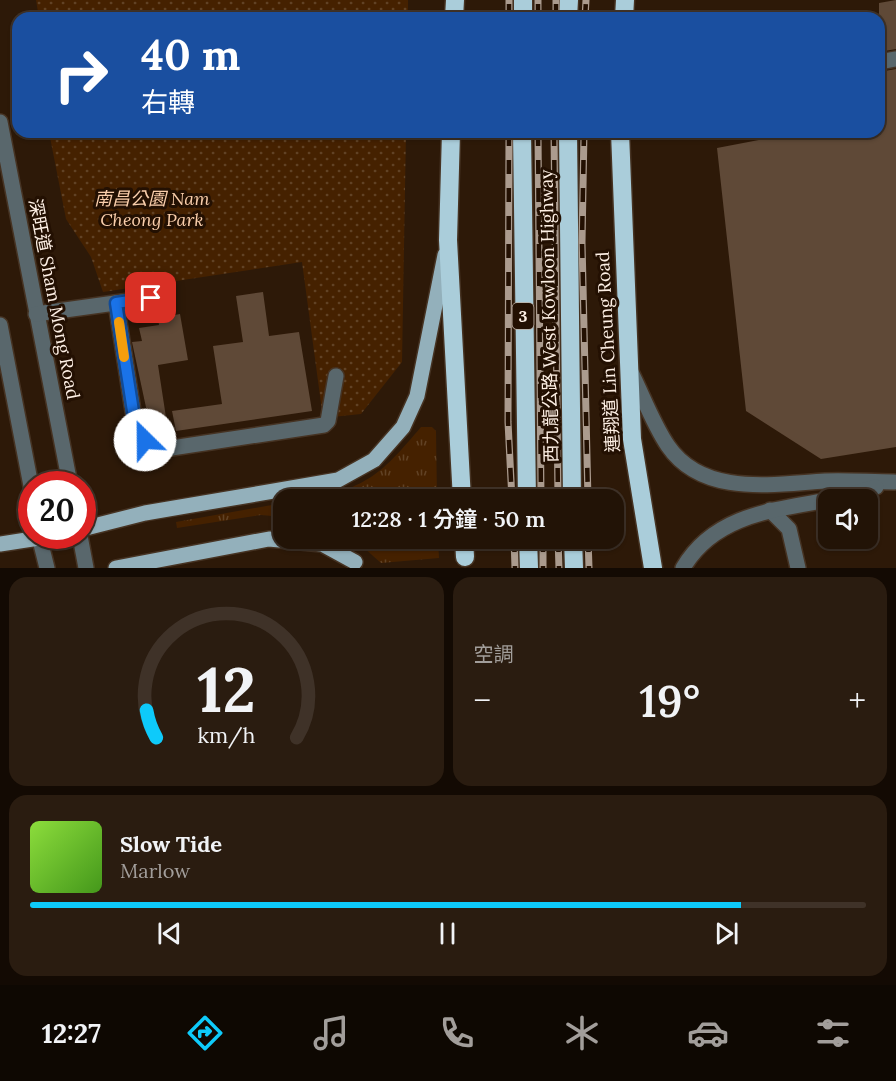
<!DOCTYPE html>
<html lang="zh-TW">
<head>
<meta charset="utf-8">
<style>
	body { margin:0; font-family:Lora,"Noto Sans TC",serif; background:#2a1c10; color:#f1f3f6; height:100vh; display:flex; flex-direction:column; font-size:22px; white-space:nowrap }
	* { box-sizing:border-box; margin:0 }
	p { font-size:20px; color:#a29e9b }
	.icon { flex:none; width:33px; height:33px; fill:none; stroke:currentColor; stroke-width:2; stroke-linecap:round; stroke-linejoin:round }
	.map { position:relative; height:568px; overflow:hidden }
	.drawer { display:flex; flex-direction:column; gap:9px; padding:9px; background:#130a03; flex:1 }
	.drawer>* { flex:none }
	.hud { position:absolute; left:12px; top:12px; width:873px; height:126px; border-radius:18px; box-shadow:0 2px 4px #0004,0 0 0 2px #3f3228; background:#1a4fa0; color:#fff; overflow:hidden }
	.controls { position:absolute; left:818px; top:489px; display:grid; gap:12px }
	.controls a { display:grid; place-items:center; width:60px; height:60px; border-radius:12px; background:#221306; box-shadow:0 2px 4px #0004,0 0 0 2px #3f3228; font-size:30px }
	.speed { position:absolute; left:18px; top:471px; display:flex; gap:12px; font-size:30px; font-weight:700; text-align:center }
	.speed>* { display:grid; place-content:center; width:78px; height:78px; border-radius:50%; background:#221306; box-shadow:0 2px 4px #0004,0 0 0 2px #3f3228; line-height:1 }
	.speed .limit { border:9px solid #d22; background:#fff; color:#111 }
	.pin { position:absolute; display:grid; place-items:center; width:51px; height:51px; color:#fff; margin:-26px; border-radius:12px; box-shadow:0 3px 9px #0006 }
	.me { position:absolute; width:66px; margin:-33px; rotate:337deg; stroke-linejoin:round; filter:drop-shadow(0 0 4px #0008) }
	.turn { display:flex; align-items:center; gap:21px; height:126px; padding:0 30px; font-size:27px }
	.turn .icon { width:78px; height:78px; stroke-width:2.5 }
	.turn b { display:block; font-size:42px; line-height:51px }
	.big { font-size:45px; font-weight:600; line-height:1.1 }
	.drawer .tile { flex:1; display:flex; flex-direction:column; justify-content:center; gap:9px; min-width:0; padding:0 21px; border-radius:18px; background:#2a1c10 }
	.drawer .dial { align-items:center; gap:0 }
	.dial svg { height:156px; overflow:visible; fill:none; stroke:#3f3228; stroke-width:7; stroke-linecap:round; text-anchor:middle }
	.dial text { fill:#f1f3f6; stroke:none }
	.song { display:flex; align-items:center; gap:18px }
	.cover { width:72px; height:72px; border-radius:9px; background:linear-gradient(135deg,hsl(90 70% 55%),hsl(100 70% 35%)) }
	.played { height:6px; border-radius:3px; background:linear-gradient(90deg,#0ecafa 85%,#3f3228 85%) }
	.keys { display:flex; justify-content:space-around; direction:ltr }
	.heat { display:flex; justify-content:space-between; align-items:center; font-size:33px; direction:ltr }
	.drawer .tiles { flex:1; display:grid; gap:9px; grid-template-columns:1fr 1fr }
	.tile:last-child { grid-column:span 2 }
	.trip { position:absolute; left:273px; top:489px; width:351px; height:60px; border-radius:18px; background:#221306; box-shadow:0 2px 4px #0004,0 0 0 2px #3f3228; font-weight:600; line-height:60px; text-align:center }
	.tabs { display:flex; height:96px; justify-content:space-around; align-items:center; background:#0e0802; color:#a29e9b }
	.tabs .icon { width:42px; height:42px }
	.tabs .active { color:#0ecafa }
	.tabs b { font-size:27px; color:#f1f3f6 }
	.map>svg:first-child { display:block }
</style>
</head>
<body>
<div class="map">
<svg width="896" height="568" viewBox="0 0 896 568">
	<defs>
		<pattern id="grass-tufts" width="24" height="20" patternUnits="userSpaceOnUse" patternTransform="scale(1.5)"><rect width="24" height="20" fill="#452100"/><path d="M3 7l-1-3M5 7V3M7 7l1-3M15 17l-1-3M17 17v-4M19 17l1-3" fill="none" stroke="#614225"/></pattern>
		<pattern id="park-dots" width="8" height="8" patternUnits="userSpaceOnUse" patternTransform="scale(1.5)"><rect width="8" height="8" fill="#452100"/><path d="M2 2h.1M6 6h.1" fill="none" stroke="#614225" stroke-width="1.8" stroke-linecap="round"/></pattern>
	</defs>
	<rect width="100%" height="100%" fill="#2d1908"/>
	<!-- grass -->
	<g fill="url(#grass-tufts)">
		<path d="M421,427H432L436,431L437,499H307C367,489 383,472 421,427Z"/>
		<polygon points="283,503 283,517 261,515 177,528 176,522"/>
		<polygon points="347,539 438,539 439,558 381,563 363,547"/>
	</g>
	<!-- park -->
	<g fill="url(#park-dots)">
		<polygon points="36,0 408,0 408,18 39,18"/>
		<polygon points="49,132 406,132 402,362 361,414 323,418 302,262 103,292 91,257 66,219"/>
	</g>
	<!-- building -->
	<g fill="#5f4937">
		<polygon points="896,0 896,49 879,52 879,3"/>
		<polygon points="896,69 896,447 821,459 746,411 717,148 801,132 879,132 879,72"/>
		<polygon points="263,292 269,336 299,332 312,411 176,431 172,411 222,404 213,346 243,342 236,296"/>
		<polygon points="180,314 188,360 158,365 167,424 150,426 132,342 142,341 139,328 159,325 158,318"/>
	</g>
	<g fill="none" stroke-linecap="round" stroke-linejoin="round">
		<defs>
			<g id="minor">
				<polyline points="879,62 896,59"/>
				<polyline points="0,122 70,484"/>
				<path d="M116,303L135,424C140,439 149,446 165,449L324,425L328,421L336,376"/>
				<polyline points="36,314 151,298"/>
				<polyline points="0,325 32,491"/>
				<path d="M631,372C643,396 653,424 668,446C703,497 773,484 825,481C848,480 871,482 894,482"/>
				<polyline points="830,500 876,487"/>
				<polyline points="770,510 789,529 798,568"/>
				<polyline points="39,536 47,568"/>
				<polyline points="80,536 86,568"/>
				<path d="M683,568C714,515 773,510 828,500"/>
			</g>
			<g id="major">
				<polyline points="82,529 145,513 338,480 374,460 403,427 417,396 445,255"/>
				<polyline points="0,544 52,536"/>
				<polyline points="116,568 269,539 322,544 355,562"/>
			</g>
			<g id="highway">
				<polyline points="454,18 455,0"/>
				<polyline points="523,18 523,0"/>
				<polyline points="568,18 569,0"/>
				<polyline points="624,18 625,0"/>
				<polyline points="451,132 448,240 462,500"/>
				<polyline points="522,132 527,500"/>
				<polyline points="568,132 572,500"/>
				<polyline points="620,132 632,439 653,568"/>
				<polyline points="464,538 465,557"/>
				<polyline points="528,538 529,568"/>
				<polyline points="573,538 574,568"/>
			</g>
		</defs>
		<!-- minor casing -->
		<use href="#minor" stroke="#463323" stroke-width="18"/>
		<!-- major casing -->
		<use href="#major" stroke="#463323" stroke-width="18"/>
		<!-- highway casing -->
		<use href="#highway" stroke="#463323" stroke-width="21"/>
		<!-- minor -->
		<use href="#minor" stroke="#59676c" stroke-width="15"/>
		<!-- major -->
		<use href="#major" stroke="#93b0bb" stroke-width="15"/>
		<!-- highway -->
		<use href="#highway" stroke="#aacdda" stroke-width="18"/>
		<defs>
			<g id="rail">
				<polyline points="509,18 509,0"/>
				<polyline points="538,18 538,0"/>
				<polyline points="556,18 556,0"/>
				<polyline points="585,18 586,0"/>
				<polyline points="509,132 508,422 512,500"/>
				<polyline points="538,132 541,500"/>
				<polyline points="554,132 558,500"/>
				<polyline points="584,132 582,242 588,500"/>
				<polyline points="514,538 515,568"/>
				<polyline points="543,538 543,568"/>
				<polyline points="558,538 559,568"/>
				<polyline points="588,538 589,568"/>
			</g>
		</defs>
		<!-- rail casing -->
		<use href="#rail" stroke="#ab9b8e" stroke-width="7"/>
		<!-- rail -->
		<use href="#rail" stroke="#231002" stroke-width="4.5" stroke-dasharray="14" stroke-linecap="butt"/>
	</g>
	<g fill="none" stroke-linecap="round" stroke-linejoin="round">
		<defs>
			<polyline id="route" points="145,440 135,424 116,303 151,298"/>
		</defs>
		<!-- route casing -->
		<use href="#route" stroke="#114b97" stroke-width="15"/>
		<!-- route -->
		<use href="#route" stroke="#1a73e8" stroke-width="10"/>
		<!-- slow -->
		<polyline stroke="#f59e0b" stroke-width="10" points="119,322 124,357"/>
	</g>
	<g text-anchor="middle" stroke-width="6" stroke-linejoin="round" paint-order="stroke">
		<!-- shield labels -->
		<rect fill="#231002" stroke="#bcada1" stroke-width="1.5" x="512.5" y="303" width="21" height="26" rx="4.5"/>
		<g font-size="16" font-weight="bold" fill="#fef0e5">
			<text x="523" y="322">3</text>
		</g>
		<!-- park labels -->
		<g font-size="18" font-style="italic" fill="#faceab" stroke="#231002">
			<text x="152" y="205">南昌公園 Nam<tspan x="152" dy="21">Cheong Park</tspan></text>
		</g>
		<!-- street labels -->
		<g font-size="18" fill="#fef0e5" stroke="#231002">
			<text transform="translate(54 299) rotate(79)" y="6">深旺道 Sham Mong Road</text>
			<text transform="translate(549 316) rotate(-91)" y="6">西九龍公路 West Kowloon Highway</text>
			<text transform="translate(608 352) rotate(-93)" y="6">連翔道 Lin Cheung Road</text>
		</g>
	</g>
</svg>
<div class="controls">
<a><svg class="icon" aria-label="sound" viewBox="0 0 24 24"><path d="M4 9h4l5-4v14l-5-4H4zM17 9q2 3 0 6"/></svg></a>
</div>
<div class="speed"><div class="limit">20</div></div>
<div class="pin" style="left:151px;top:298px;background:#d93025"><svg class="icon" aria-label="arrive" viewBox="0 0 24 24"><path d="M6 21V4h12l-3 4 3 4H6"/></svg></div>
<svg class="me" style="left:145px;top:440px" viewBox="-20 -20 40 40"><circle r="19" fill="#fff"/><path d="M0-13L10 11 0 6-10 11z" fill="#1a73e8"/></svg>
<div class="trip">12:28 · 1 分鐘 · 50 m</div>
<div class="hud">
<div class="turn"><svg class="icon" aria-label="right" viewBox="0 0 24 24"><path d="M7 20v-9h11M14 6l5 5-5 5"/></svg><div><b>40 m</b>右轉</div></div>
</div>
</div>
<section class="drawer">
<div class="tiles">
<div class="tile dial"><svg viewBox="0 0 100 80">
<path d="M14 69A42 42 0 1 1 86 69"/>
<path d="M14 69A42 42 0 0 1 9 55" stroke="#0ecafa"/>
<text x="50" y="56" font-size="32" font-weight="700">12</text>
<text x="50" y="72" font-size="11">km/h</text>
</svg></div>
<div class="tile"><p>空調</p>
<div class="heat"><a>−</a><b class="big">19°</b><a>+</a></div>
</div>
<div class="tile">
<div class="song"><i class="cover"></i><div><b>Slow Tide</b><p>Marlow</p></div></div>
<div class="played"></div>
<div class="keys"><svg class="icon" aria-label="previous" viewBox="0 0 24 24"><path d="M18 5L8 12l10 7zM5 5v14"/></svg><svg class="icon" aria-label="pause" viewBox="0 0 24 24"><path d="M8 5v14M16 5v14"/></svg><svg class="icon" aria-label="next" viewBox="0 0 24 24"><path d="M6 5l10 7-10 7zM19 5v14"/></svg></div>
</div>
</div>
</section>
<nav class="tabs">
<b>12:27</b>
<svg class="icon active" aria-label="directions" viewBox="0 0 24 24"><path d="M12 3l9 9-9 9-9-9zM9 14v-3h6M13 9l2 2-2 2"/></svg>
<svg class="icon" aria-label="music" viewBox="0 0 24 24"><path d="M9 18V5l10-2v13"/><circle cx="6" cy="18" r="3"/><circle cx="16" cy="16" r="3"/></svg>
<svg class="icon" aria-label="phone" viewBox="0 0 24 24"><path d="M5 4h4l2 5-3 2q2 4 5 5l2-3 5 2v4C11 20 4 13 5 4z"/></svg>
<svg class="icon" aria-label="climate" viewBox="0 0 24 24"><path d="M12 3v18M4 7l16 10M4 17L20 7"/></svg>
<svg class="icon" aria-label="car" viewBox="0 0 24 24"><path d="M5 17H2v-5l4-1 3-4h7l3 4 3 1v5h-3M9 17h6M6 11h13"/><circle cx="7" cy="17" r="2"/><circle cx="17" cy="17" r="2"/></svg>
<svg class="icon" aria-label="filters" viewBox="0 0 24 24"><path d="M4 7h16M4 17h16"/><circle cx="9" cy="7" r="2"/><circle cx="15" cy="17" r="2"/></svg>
</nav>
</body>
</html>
